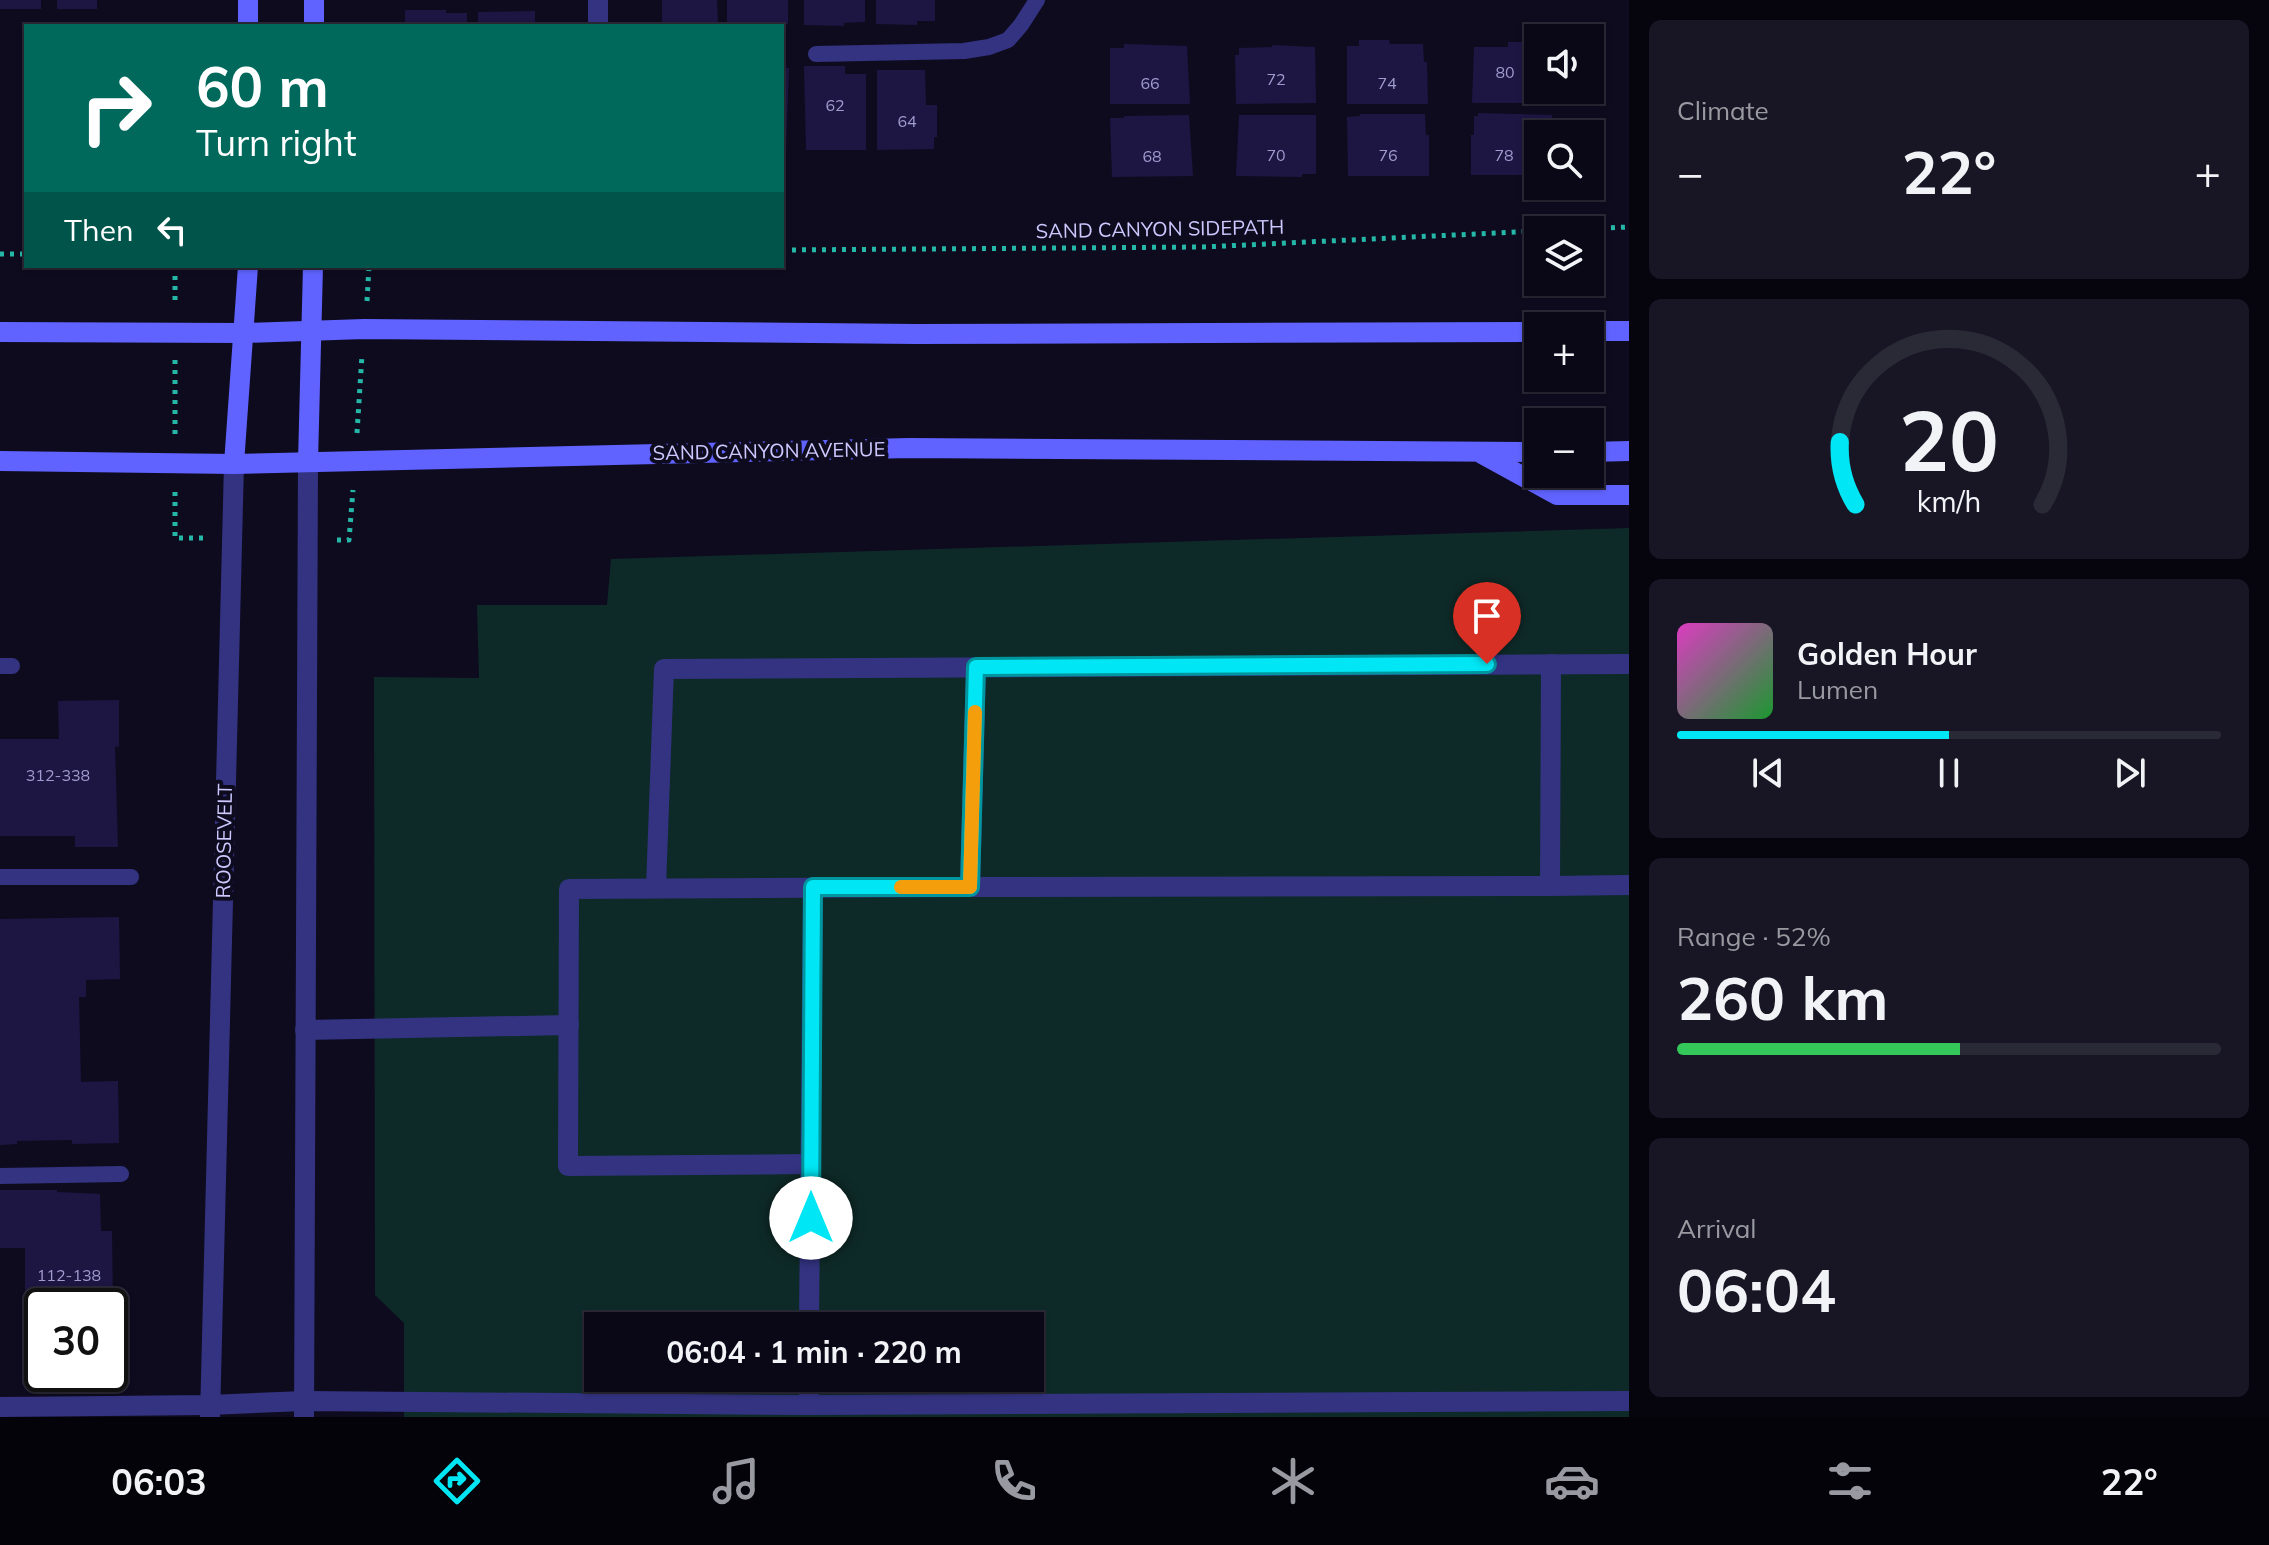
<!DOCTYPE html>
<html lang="en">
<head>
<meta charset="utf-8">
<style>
	body { margin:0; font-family:Mulish,sans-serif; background:#181624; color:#f1f3f6; height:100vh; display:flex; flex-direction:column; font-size:30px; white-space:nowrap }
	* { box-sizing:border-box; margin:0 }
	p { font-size:26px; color:#999aa1 }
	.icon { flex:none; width:44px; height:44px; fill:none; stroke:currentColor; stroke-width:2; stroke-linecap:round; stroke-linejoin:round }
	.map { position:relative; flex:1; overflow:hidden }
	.drawer { display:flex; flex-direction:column; gap:20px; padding:20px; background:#06040d; width:640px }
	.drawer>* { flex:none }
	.hud { position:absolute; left:24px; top:24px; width:760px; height:244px; border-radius:0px; box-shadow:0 2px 6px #0004,0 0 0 2px #2a2936; background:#00695c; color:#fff; overflow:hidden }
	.controls { position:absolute; left:1524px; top:24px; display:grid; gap:16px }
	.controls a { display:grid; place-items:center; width:80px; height:80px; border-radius:0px; background:#0a0817; box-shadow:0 2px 6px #0004,0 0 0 2px #2a2936; font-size:40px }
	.speed { position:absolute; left:24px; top:1288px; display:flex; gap:16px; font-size:40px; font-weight:700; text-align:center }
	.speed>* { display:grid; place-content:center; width:104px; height:104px; border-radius:50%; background:#0a0817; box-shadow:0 2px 6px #0004,0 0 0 2px #2a2936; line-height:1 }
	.speed .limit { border:4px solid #111; border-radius:12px; background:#fff; color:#111 }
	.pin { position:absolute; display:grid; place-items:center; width:68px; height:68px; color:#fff; margin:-82px -34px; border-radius:50% 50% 50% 0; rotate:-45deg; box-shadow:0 0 8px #0007 }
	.pin .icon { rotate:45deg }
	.me { position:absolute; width:88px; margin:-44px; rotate:0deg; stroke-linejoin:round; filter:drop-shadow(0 0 6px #0008) }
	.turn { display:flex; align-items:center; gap:28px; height:168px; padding:0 40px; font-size:36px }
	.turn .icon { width:104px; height:104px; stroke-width:2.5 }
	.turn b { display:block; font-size:56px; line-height:68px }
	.then { display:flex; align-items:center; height:76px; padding:0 40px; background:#0003; gap:16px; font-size:30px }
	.big { font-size:60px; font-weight:700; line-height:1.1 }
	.drawer .card { flex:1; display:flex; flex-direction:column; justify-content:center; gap:12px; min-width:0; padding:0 28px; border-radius:12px; background:#181624 }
	.drawer .dial { align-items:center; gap:0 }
	.dial svg { height:208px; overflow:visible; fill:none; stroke:#2a2936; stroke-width:7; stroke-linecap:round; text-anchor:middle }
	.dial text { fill:#f1f3f6; stroke:none }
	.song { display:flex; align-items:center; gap:24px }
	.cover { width:96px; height:96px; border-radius:12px; background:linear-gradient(135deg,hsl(310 70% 55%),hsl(130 70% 35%)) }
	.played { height:8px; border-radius:4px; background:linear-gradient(90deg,#00e6f4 50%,#2a2936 50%) }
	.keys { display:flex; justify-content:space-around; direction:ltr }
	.heat { display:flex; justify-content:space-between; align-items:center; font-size:44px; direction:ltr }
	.charge { height:12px; border-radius:6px; background:linear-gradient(90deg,#34c759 52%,#2a2936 0) }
	.trip { position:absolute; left:584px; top:1312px; width:460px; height:80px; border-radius:0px; background:#0a0817; box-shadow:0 2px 6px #0004,0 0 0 2px #2a2936; font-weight:700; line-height:80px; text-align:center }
	.dock { display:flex; height:128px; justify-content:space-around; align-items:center; background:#040309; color:#999aa1 }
	.dock .icon { width:56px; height:56px }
	.dock .on { color:#00e6f4 }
	.dock b { font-size:36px; color:#f1f3f6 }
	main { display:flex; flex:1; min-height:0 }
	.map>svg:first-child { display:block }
</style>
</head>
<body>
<main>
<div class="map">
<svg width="1629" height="1417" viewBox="0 0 1629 1417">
	<rect width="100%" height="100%" fill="#0e0b1f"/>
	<!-- green -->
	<path fill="#0e2a28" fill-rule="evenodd" d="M1629,528V1417H404V1323L375,1295L374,677L479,678L477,605H607L611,559ZM598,1326H1030V1378H598Z"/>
	<!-- building -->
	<g fill="#1d1642">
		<rect x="0" y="0" width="41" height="9"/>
		<rect x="57" y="0" width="40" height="9"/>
		<polygon points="662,0 717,0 718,24 670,24 670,22 662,22"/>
		<rect x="727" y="0" width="61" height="24"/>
		<polygon points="804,0 865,0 865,22 844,23 844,26 804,25"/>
		<polygon points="876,0 935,0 935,21 917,21 917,25 876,24"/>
		<polygon points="405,10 446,10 446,13 467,13 467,26 405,26"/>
		<polygon points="535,11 535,26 478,26 478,12"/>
		<polygon points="1359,40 1389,40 1390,44 1423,44 1424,62 1427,62 1428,104 1347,104 1347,46 1359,46"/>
		<polygon points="1508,42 1538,42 1538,90 1552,90 1552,103 1472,103 1474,47 1508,47"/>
		<polygon points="1124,44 1187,46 1190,104 1110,104 1110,48 1124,48"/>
		<polygon points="1272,45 1315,47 1316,103 1236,104 1235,55 1239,55 1239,48 1272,47"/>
		<polygon points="804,66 845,66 845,74 866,74 866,150 806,150"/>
		<polygon points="782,68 789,68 786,150 782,150"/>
		<polygon points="877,70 925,70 926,105 937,105 937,137 934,137 934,149 877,150"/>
		<polygon points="1478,113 1552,115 1552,134 1538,134 1538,175 1471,175 1471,135 1474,135 1474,116 1478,116"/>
		<polygon points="1360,114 1425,114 1426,135 1429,135 1429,176 1348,176 1347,117 1360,116"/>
		<polygon points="1189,115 1193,176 1112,177 1110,118 1124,118 1124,116"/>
		<polygon points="1239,115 1316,115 1316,174 1302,174 1302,177 1236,176"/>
		<polygon points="119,700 119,747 115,746 118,847 75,847 75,836 0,836 0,739 59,739 58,701"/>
		<polygon points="119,917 120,979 86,980 86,997 79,997 81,1082 118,1081 119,1143 72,1144 72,1140 17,1141 17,1144 0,1145 0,919"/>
		<polygon points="0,1190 57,1190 57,1192 100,1194 101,1231 112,1231 113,1302 111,1301 111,1306 42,1306 42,1322 32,1322 32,1305 25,1305 25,1248 0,1248"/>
	</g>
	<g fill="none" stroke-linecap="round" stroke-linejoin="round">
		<!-- path -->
		<g stroke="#25b7a8" stroke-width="5" stroke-dasharray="4 6" stroke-linecap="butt">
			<polyline points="1561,230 1629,227"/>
			<polyline points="782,250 1203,247 1538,231"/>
			<polyline points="0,254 26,254"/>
			<polyline points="175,266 175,306"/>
			<polyline points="367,301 369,266"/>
			<polyline points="175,360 175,434"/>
			<polyline points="357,433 362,355"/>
			<polyline points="175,492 175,538 203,538"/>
			<polyline points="337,540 349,540 353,490"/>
		</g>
		<!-- lane -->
		<g stroke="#333382" stroke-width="16">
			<polyline points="816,54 964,51 989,47 1008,40 1021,25 1037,0"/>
			<polyline points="0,666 12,666"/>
			<polyline points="0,877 131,877"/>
			<polyline points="0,1176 121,1174"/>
		</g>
		<!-- street -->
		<g stroke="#333382" stroke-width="20">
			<polyline points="598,26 598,0"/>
			<polyline points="1551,664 1550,886 1629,885"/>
			<polyline points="976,667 970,887 1550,886"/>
			<polyline points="656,888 664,669 1629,664"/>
			<polyline points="305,1030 569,1025"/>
			<polyline points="811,1164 568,1166 569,889 970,887"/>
			<polyline points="809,1326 813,887"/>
			<polyline points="809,1405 1629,1401"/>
			<polyline points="0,1407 209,1405 304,1401 809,1405 809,1378"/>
			<polyline points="210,1417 234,464"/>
			<polyline points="304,1417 308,462"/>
		</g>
		<!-- secondary -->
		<g stroke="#6063ff" stroke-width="20">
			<polyline points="248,0 248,26"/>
			<polyline points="314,26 314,0"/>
			<polyline points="1590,331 1629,331"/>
			<polyline points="0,332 244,333 364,329 916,334 1538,332"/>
			<polyline points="1590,452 1629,451"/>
			<polyline points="1482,454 1557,495 1629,495"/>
			<polyline points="0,461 234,464 909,448 1538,452"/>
			<polyline points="308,462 313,266"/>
			<polyline points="234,464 248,266"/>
		</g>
	</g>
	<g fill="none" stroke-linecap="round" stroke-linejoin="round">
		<defs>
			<polyline id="route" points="811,1218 813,887 970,887 976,667 1487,664"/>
		</defs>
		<!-- route casing -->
		<use href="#route" stroke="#00969f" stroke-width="20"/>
		<!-- route -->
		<use href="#route" stroke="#00e6f4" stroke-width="14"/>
		<!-- slow -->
		<polyline stroke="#f59e0b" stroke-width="14" points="901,887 970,887 975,712"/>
	</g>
	<g text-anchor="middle" stroke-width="8" stroke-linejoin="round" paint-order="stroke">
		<!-- number labels -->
		<g font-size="16" fill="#a19cd0">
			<text x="1505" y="78">80</text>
			<text x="1276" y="85">72</text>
			<text x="1150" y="89">66</text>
			<text x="1387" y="89">74</text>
			<text x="835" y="111">62</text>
			<text x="907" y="127">64</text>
			<text x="1276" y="161">70</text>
			<text x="1388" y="161">76</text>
			<text x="1504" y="161">78</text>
			<text x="1152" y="162">68</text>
			<text x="58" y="781">312-338</text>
			<text x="69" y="1281">112-138</text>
		</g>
		<!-- street labels -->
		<g font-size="20" fill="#cdc9ff" stroke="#0e0b1f">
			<text transform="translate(1160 229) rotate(-1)" y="7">SAND CANYON SIDEPATH</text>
			<text transform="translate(769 451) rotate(-1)" y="7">SAND CANYON AVENUE</text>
			<text transform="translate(224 841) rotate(-89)" y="7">ROOSEVELT</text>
		</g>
	</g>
</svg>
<div class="controls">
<a><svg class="icon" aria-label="sound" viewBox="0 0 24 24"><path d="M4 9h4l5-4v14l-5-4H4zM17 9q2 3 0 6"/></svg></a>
<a><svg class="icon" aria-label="search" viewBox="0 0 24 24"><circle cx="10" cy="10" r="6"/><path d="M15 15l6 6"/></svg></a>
<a><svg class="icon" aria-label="layers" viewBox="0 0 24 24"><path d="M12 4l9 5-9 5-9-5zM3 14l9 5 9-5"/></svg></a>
<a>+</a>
<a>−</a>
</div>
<div class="speed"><div class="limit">30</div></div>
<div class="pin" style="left:1487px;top:664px;background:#d93025"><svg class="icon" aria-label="arrive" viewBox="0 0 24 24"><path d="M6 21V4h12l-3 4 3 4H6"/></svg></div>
<svg class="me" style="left:811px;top:1218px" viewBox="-20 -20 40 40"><circle r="19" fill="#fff"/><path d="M0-13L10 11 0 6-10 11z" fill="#00e6f4"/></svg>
<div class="trip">06:04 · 1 min · 220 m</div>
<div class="hud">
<div class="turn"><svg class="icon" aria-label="right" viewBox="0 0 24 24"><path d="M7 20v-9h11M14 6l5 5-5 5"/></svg><div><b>60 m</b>Turn right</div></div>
<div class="then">Then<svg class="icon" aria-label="left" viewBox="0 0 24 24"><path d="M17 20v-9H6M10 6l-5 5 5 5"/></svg></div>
</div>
</div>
<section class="drawer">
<div class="card"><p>Climate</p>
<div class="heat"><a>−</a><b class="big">22°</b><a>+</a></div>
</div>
<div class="card dial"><svg viewBox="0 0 100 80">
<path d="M14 69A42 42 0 1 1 86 69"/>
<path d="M14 69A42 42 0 0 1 8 45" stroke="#00e6f4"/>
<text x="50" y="56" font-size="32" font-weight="700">20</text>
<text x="50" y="72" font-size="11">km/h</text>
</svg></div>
<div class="card">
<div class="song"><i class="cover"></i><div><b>Golden Hour</b><p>Lumen</p></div></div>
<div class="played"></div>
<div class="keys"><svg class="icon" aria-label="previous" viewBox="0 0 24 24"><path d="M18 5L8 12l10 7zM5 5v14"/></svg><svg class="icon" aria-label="pause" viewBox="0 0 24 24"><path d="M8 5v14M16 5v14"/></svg><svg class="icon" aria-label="next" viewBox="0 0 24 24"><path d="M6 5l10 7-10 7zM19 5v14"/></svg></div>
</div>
<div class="card"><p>Range · 52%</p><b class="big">260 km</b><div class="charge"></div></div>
<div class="card"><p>Arrival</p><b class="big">06:04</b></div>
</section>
</main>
<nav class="dock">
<b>06:03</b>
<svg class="icon on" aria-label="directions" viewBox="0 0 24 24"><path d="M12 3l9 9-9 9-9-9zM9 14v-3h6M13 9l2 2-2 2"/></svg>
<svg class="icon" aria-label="music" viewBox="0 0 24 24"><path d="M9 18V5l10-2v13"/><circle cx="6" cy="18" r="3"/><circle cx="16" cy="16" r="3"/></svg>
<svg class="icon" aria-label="phone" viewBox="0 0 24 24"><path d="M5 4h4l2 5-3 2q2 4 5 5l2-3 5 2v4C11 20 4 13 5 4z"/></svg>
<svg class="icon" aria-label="climate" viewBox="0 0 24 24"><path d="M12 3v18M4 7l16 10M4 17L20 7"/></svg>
<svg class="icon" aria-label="car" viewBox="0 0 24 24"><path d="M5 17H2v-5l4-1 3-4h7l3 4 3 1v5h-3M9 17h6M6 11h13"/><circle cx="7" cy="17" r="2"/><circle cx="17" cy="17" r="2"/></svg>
<svg class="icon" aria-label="filters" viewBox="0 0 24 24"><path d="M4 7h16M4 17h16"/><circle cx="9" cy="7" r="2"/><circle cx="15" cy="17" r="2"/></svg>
<b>22°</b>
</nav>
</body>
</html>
